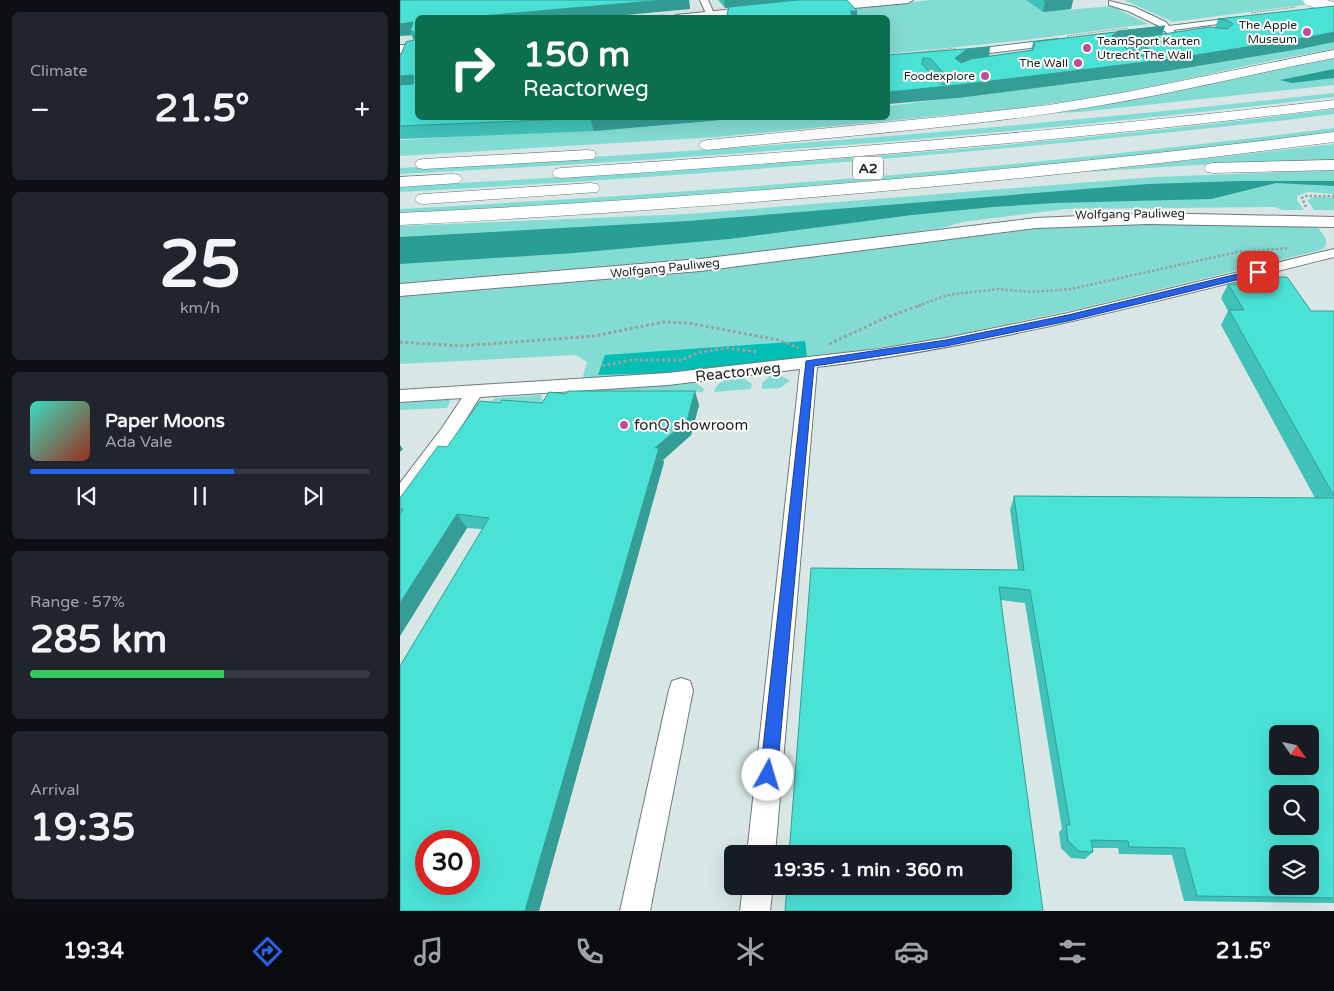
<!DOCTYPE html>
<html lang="en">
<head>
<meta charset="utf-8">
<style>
	body { margin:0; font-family:"Varela Round",sans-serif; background:#20242c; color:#f1f3f6; height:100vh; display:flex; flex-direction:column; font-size:19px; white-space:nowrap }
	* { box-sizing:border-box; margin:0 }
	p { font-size:16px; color:#9ea1a6 }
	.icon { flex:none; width:28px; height:28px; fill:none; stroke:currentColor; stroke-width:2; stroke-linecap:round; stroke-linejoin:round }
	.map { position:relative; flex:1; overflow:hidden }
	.details { display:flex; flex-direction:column; gap:12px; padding:12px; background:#0d0f14; width:400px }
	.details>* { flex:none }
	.banner { position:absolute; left:15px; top:15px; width:475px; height:105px; border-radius:8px; box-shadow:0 5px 20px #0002; background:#0b6e4f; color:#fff; overflow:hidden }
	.needle { width:32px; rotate:124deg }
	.controls { position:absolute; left:869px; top:725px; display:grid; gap:10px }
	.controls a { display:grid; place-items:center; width:50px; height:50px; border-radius:8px; background:#171b24; box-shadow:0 5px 20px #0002; font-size:25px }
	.speed { position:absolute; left:15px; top:830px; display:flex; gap:10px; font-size:25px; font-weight:700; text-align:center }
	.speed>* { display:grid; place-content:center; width:65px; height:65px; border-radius:50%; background:#171b24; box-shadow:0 5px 20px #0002; line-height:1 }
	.speed .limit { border:8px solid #d22; background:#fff; color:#111 }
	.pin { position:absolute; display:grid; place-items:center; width:42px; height:42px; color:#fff; margin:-21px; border-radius:10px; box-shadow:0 2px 8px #0006 }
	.me { position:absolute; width:55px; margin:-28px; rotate:6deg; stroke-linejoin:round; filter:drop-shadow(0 0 4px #0008) }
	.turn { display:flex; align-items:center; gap:18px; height:105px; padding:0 25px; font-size:22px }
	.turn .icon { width:65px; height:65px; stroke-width:2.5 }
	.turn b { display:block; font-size:35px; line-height:42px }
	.big { font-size:38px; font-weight:800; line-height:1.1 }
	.details .card { flex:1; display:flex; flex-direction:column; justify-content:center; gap:8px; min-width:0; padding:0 18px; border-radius:8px; background:#20242c }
	.details .dial { align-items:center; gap:0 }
	.dial b { font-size:65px; line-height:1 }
	.song { display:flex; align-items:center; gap:15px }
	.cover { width:60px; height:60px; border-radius:8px; background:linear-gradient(135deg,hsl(170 70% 55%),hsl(10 70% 35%)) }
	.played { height:5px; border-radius:2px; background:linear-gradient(90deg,#2563eb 60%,#363941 60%) }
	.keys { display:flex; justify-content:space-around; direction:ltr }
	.heat { display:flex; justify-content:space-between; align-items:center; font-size:28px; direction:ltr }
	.charge { height:8px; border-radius:4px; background:linear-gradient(90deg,#34c759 57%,#363941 0) }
	.trip { position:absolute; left:324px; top:845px; width:288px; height:50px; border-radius:8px; background:#171b24; box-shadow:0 5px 20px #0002; font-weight:800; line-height:50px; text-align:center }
	.tab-bar { display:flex; height:80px; justify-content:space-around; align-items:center; background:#090b0e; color:#9ea1a6 }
	.tab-bar .icon { width:35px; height:35px }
	.tab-bar .selected { color:#2563eb }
	.tab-bar b { font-size:22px; color:#f1f3f6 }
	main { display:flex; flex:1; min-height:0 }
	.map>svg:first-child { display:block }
</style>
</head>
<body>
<main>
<section class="details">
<div class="card"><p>Climate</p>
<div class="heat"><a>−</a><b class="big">21.5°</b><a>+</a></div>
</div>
<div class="card dial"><b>25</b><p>km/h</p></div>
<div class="card">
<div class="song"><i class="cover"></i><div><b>Paper Moons</b><p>Ada Vale</p></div></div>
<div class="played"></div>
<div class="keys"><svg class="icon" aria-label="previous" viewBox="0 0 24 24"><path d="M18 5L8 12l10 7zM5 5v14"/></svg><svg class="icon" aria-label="pause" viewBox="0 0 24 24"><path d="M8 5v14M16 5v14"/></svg><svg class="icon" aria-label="next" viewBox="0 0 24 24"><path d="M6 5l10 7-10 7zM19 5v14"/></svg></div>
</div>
<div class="card"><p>Range · 57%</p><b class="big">285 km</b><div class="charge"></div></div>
<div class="card"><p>Arrival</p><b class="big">19:35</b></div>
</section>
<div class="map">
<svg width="934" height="911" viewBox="0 0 934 911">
	<rect width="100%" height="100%" fill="#d8e7e5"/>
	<!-- green -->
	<g fill="#83dcd3">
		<polygon points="531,0 626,0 666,10 712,6 748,24 625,40 488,54 488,52 491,51 488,47 488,18 460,17 451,8"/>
		<polygon points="724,0 901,0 911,4 773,22"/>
		<polygon points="934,41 934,49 874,60 712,95 613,109 317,137 0,156 0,140 355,118 488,118 488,106 717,78"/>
		<polygon points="934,56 934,85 680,112 633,114"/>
		<path d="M934,93V97C624,134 312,158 0,174V168C312,152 623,128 934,93Z"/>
		<path d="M934,109V114L895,119C597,152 299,176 0,192V186C312,170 624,149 934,109Z"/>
		<path d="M934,128V133C765,153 597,172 428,186C285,198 143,206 0,215V209C312,192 624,168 934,128Z"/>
		<polygon points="934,144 934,160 796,165 687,172"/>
		<polygon points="934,170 934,194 908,192 897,196 897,200 904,210 882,210 875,207 666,209 563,222 542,228 443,242 295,259 154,273 0,284 0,226 288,214 754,177"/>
		<polygon points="914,197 934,197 934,210 914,210 907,200"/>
		<path d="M666,222L914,224C920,231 932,240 923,249L917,251L678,309L543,338L330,370L182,380L187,362L176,355L0,364V295L189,281L372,262Z"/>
		<polygon points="372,374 379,374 390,381 380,388 362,389 362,383"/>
		<path d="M343,378L352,384L351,389L314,392C318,378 332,379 343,378Z"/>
		<polygon points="295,382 304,389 303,392 159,400 166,393"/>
		<polygon points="141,395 143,404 87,405 95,398"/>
		<polygon points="51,399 47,408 0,410 0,402"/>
	</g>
	<!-- forest -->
	<polygon fill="#01beb4" points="405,341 407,357 259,373 198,375 205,355"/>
	<!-- water -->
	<g fill="#289e95">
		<polygon points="934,69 934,78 892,83 880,80"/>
		<polygon points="839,181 934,181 934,186 876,183 811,199 655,203 593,207 512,215 329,239 174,253 0,264 0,237 288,221 748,184"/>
	</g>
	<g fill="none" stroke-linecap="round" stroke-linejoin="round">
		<defs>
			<g id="minor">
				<polygon points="300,0 308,0 316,18 308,18"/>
				<polygon points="709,1 734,7 766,22 769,26 841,17 845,19 841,21 773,30 778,36 774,39 692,50 692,46 695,45 768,34 765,31 737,34 737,30 761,27 728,11 709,5"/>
				<polygon points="658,39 662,42 661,44 566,56 562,53 566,50"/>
				<path d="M934,249V257C763,299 592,346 417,367L375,854H347L400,369L268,385L80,397L54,438L7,504L0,506V483L42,428L62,398L0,402V390L268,373L479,349L546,338L668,313Z"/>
				<polygon points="281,678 290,681 293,690 250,911 220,911 269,690 272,681"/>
				<polygon points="343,886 373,886 370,911 340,911"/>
			</g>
			<g id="major">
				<polygon points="426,0 513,0 508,3 443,9 439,8 439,5 415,7 410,4 411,2"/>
				<polygon points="363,6 368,9 367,11 312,18 271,18 276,15"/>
				<polygon points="0,45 18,45 18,52 0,53"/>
				<polygon points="748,213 934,217 934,227 748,224 636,228 300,271 0,296 0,284 300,259 636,218"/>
			</g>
			<g id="highway">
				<path d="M934,50V58C855,73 777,93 697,106C568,128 437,136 307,150L301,148L299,145L301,142L307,140L551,116L649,105L727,92Z"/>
				<path d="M934,100V108C677,140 419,161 161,178L155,177L152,173L155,169L161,168C419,151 677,130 934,100Z"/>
				<path d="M934,132V142C624,182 312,209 0,225V213C312,198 624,171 934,132Z"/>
				<polygon points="188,150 194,151 196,155 194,159 24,169 18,168 15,164 18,160 24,159"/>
				<polygon points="934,160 934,170 813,173 807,172 804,168 807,164 813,163"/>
				<polygon points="53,174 59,175 62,179 59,183 0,187 0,177"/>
				<polygon points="191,183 197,184 200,188 197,192 24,204 18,203 15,199 18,195 24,194"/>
			</g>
		</defs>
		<!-- minor casing -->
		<use href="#minor" stroke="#6d7b79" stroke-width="2"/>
		<!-- major casing -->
		<use href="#major" stroke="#6d7b79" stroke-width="2"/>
		<!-- highway casing -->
		<use href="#highway" stroke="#6d7b79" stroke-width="1"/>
		<!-- path-far2 -->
		<g stroke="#97a2a1" stroke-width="1" stroke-dasharray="2 1" stroke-linecap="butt">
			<polyline points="851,13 896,7"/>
			<polyline points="233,18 264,15"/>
			<polyline points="667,36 728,28"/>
			<polyline points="488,56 556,48"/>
		</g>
		<!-- path-far1 -->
		<g stroke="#97a2a1" stroke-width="2.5" stroke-dasharray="2.5 2" stroke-linecap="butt">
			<polyline points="906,207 902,198 905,196 934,196"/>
			<polyline points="518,306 547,295 598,289 632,292 671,289 837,252 890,248"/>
		</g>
		<!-- path -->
		<g stroke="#97a2a1" stroke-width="3" stroke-dasharray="3 2.5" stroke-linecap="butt">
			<polyline points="0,342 61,346 194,336 263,322 288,323 379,340 399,348"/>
			<polyline points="429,344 485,318 521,305"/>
			<polyline points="202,366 231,360 281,360 300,352 328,348 357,352"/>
		</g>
		<!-- minor -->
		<use href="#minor" fill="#fff" fill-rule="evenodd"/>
		<!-- major -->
		<use href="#major" fill="#fff" fill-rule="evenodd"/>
		<!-- highway -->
		<use href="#highway" fill="#fff" fill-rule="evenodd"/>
		<defs>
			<polyline id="major-bridge" points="909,0 934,8"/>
		</defs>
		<!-- major-bridge casing -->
		<use href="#major-bridge" stroke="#6d7b79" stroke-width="12" stroke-linecap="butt"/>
		<!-- major-bridge -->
		<use href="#major-bridge" stroke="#fff" stroke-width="11"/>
	</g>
	<!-- wall -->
	<g fill="#40c2b8" fill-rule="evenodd">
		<polygon points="0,0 289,0 290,9 18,18 18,118 343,118 194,131 0,139 0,57 14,40 11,35 0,36"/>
		<polygon points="318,0 447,0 457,11 457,18 328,18 327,14 329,8 325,8"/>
		<polygon points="626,0 673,0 671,9 643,12"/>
		<path d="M934,6L905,48L767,71L557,98L488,55L589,56L631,50L633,42L765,26L762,34L815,28L818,19ZM730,41L728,49L717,43ZM528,71H530L542,84H540Z"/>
		<polygon points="828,284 911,311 934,311 934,903 784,901 772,855 719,854 718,848 693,848 693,852 685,859 671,858 661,848 659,832 662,829 625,603 601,600 411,568 618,570 610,510 614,496 915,498 821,325 828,311 821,298"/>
		<polygon points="100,403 299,405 291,435 263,460 264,462 139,911 0,911 82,529 67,528 0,636 0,498 47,447"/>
	</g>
	<!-- shaded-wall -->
	<g fill="#349e96">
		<polygon points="263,0 289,0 290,9 194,18 81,18 82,16"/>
		<polygon points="324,0 415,0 325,8"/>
		<polygon points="659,0 673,0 671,9 643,12 645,1"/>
		<rect x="450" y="11" width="7" height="7"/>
		<polygon points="13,22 10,31 11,35 0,36 0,24"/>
		<polygon points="765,26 761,37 731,39 730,41 715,43 712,36 718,31"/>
		<polygon points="934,32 934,42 905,48 767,71 557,98 488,104 488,92 771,59"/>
		<polygon points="590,47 589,59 554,70 555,58 566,50"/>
		<polygon points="12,75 18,86 0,90 0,76"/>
		<polygon points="190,118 343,118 194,131"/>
		<polygon points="295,391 299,405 291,435 263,460 264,462 139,911 125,911 255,448"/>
		<polygon points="0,445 3,449 0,452"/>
		<polygon points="57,514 67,528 0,636 0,603"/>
	</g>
	<!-- building -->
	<g fill="#4be2d6" stroke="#349e96" fill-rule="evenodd">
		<polygon points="0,0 263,0 82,16 81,18 18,18 18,118 191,118 0,126 0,85 13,84 14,76 12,75 0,76 0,57 6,42 14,40 14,32 10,31 13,22 0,24"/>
		<polygon points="398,0 447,0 457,11 450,11 454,18 329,18 327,14 329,7"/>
		<polygon points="643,0 659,0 645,1"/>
		<path d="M934,6V32L910,37L771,59L558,85L488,92V55L590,47L566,50L555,58L561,63L571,59L633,50L635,44L633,42L765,26L718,31L712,36L718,44L751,60L755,59L754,52L731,39L809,27L827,29L833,24L827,20L818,19ZM523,58L531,59L548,78V85L540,84L522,64Z"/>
		<polygon points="847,277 887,277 911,311 934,311 934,496 829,310 844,310 828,284 840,284"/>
		<path d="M168,391H295L287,421L255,448H259L125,911H0V666L89,518L57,514L0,603V514L3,509H0V498L38,446L47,447L80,401L100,403L102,400L142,403L149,392L166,394ZM26,841H69V884H26Z"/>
		<path d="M614,496L934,498V898L797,896L784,848L729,847L728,841L691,840L693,852L679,851L668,841L666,825H670L630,590L599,587L643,911H385L387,886H602V854H389L411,568L624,570ZM878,734H910V766H878ZM878,794H910V826H878ZM878,854H910V886H878Z"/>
	</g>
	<!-- route -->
	<polygon fill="#2563eb" stroke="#184099" points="858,269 861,270 861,274 668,321 546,346 414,366 377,775 374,781 368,783 363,781 360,775 406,361 546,340 668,315"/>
	<!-- markers -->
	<g fill="#bf4ba4" stroke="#fff" stroke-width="2">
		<circle cx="907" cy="32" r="5"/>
		<circle cx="687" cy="48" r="5"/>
		<circle cx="678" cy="63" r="5"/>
		<circle cx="585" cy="76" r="5"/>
		<circle cx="224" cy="425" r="5"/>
	</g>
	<g text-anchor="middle" stroke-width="4" stroke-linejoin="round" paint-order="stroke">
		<!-- far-poi labels -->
		<g font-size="12" fill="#1d2222" stroke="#fff" text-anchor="end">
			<text x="897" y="29">The Apple<tspan x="897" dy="14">Museum</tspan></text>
			<text x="697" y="45" text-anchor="start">TeamSport Karten<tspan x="697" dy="14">Utrecht The Wall</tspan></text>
			<text x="668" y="67">The Wall</text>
			<text x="575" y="80">Foodexplore</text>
		</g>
		<!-- far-street labels -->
		<g font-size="12" fill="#1d2222" stroke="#fff">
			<text transform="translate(730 214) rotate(-1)" y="4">Wolfgang Pauliweg</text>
			<text transform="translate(265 268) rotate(-6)" y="4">Wolfgang Pauliweg</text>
		</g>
		<!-- shield labels -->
		<rect fill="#fff" stroke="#616464" stroke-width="1" x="453" y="156.5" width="30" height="23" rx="4"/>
		<g font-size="14" font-weight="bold" fill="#1d2222">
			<text x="468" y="173">A2</text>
		</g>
		<!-- street labels -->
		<g font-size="15" fill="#1d2222" stroke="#fff">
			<text transform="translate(338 372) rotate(-6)" y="5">Reactorweg</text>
		</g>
		<!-- poi labels -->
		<g font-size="15" fill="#1d2222" stroke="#fff" text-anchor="start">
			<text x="234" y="430">fonQ showroom</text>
		</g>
	</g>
</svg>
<div class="controls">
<a><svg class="needle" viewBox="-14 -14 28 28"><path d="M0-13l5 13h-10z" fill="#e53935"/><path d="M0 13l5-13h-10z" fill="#9ea1a6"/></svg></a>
<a><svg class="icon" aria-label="search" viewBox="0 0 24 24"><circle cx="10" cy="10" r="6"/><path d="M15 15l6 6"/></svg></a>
<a><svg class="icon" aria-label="layers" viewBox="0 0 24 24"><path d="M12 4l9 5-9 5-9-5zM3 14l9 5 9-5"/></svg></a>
</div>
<div class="speed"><div class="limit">30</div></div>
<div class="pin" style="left:858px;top:272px;background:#d93025"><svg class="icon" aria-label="arrive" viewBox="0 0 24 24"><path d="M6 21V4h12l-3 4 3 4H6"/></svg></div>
<svg class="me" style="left:368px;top:775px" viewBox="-20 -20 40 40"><circle r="19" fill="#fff"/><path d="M0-13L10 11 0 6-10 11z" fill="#2563eb"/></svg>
<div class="trip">19:35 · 1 min · 360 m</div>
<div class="banner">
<div class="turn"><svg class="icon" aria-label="right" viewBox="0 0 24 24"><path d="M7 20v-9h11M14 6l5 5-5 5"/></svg><div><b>150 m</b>Reactorweg</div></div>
</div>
</div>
</main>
<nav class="tab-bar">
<b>19:34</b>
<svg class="icon selected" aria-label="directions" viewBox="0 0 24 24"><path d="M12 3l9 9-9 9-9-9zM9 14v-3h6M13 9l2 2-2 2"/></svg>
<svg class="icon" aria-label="music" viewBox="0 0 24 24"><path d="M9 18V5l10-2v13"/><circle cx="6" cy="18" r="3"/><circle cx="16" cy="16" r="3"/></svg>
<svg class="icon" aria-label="phone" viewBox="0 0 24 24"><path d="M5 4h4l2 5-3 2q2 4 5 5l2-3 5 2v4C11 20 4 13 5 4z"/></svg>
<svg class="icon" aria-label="climate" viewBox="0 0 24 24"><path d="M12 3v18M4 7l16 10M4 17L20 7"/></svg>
<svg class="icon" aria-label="car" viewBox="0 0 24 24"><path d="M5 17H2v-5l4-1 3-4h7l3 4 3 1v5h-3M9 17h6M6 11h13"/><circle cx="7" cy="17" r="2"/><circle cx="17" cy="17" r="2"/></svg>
<svg class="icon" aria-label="filters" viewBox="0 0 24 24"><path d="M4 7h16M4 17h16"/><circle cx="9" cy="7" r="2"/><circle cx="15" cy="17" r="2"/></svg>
<b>21.5°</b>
</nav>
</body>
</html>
